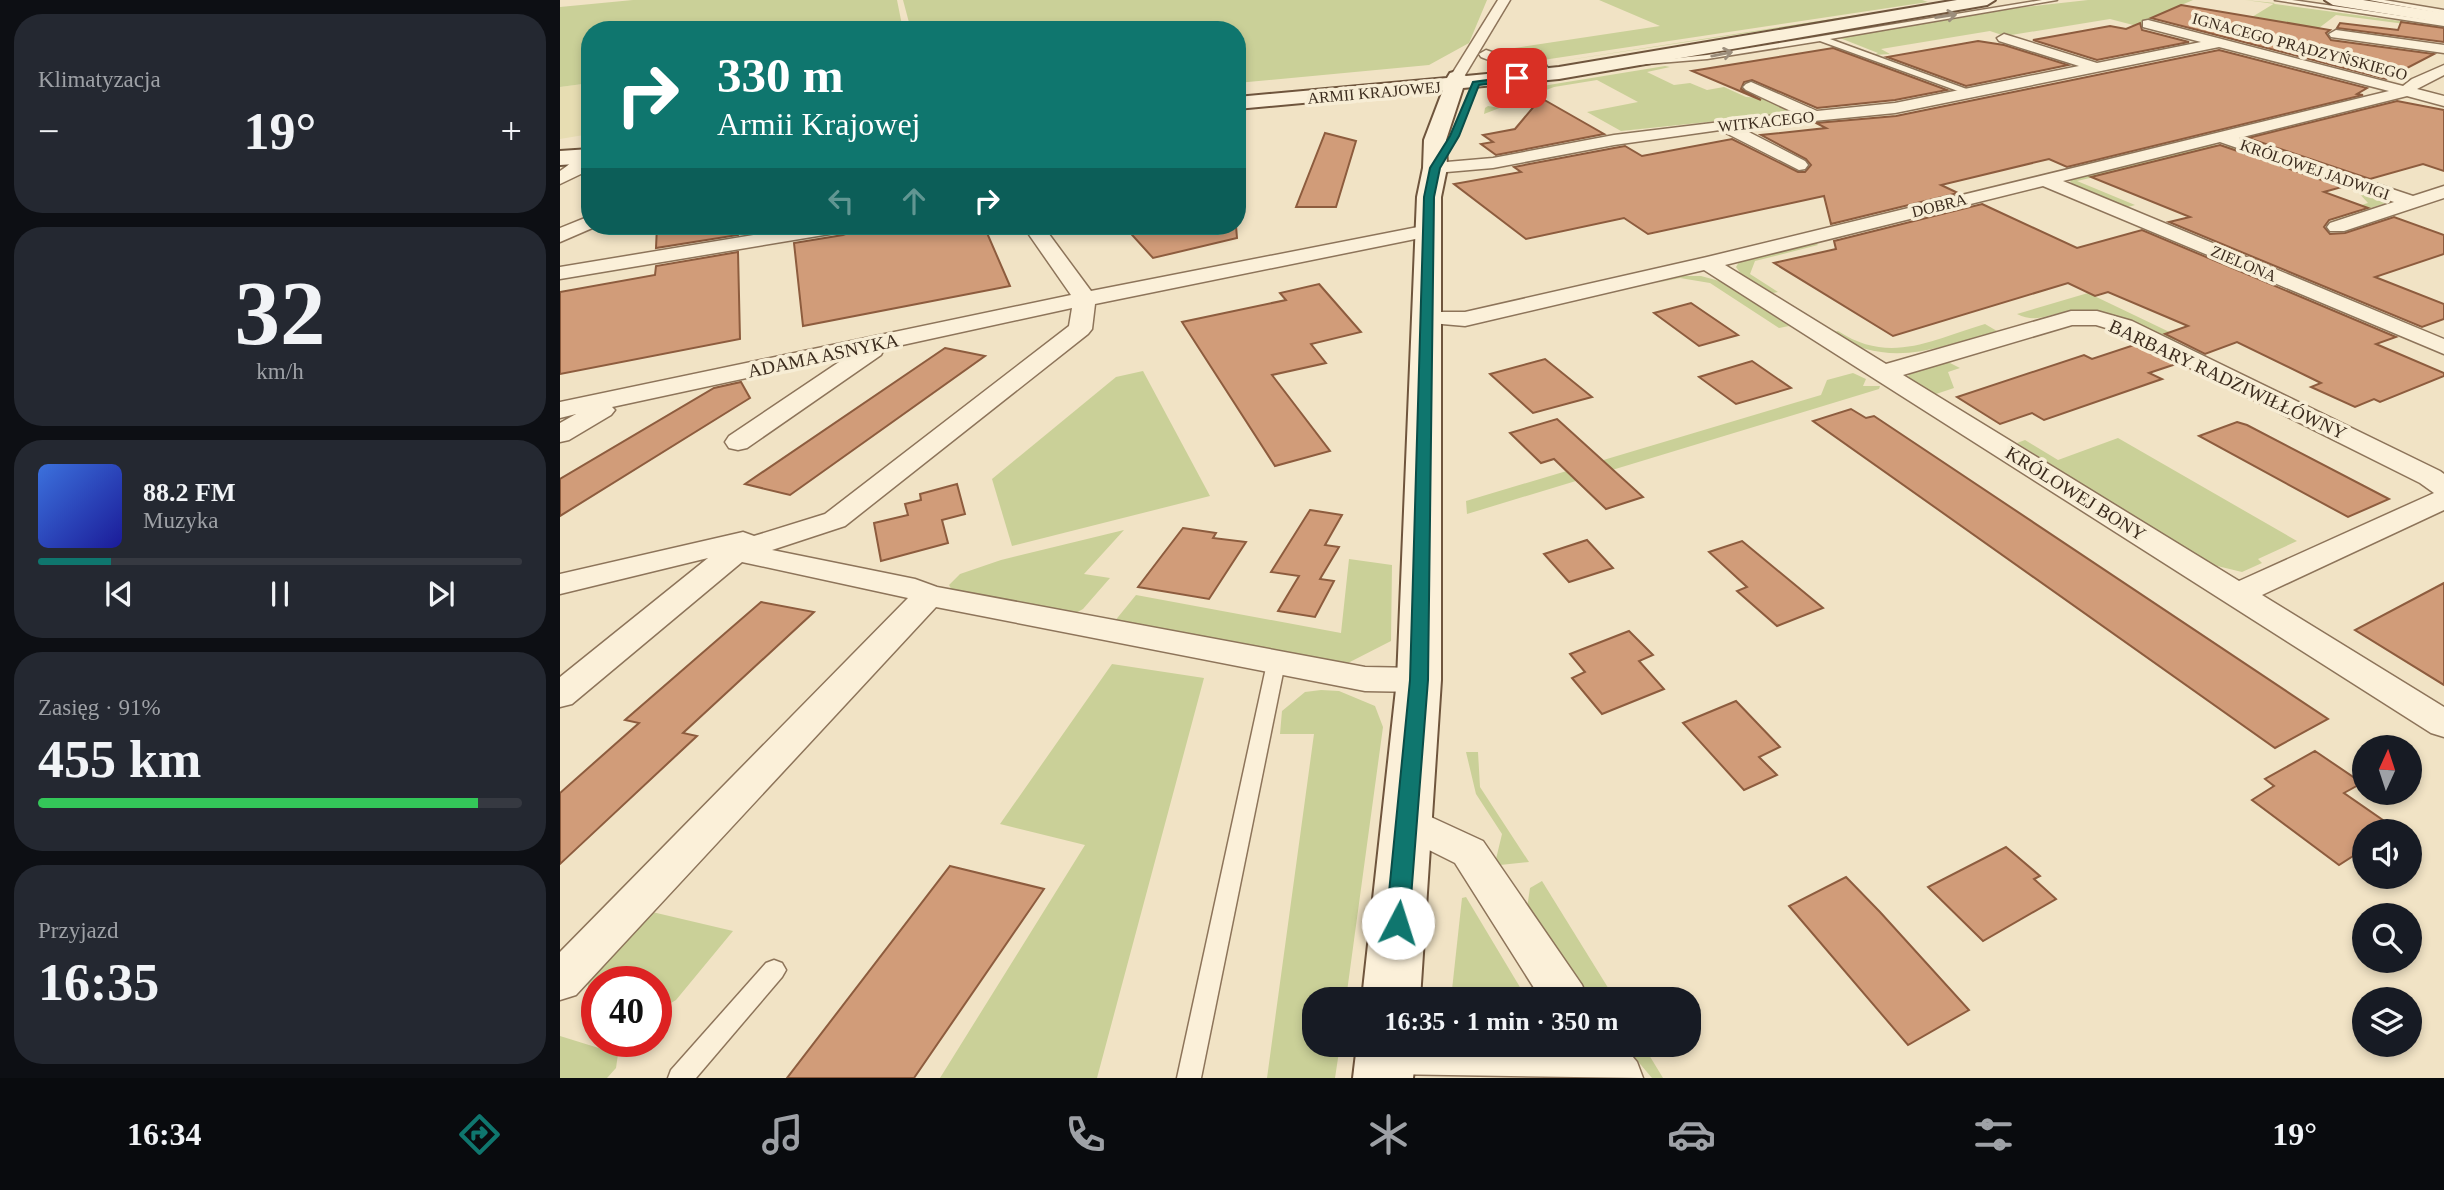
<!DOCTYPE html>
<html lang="pl">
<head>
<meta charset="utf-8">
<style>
	body { margin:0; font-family:Georgia,serif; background:#242831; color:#f1f3f6; height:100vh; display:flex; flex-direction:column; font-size:26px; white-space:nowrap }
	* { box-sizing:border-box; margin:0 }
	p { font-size:23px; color:#9ea1a6 }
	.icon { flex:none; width:38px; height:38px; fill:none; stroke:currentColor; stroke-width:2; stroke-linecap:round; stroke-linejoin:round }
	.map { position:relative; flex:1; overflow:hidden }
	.panel { display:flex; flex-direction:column; gap:14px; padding:14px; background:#0d0f14; width:560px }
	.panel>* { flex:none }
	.guide { position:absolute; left:21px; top:21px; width:665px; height:214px; border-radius:28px; box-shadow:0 4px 10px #0003; background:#0f766e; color:#fff; overflow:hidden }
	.needle { width:46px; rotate:3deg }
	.tools { position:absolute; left:1792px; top:735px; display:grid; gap:14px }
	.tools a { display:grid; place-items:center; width:70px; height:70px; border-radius:50%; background:#171b24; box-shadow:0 4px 10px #0003; font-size:35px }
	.speed { position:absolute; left:21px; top:966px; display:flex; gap:14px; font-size:35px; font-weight:700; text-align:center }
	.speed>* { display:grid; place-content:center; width:91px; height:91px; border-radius:50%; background:#171b24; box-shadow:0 4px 10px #0003; line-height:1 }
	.speed .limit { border:10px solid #d22; background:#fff; color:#111 }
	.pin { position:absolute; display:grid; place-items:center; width:60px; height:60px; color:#fff; margin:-30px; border-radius:14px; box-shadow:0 4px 10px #0006 }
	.me { position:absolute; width:77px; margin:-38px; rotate:5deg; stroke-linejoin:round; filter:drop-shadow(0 0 5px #0008) }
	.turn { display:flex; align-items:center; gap:24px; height:147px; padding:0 21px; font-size:32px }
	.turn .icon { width:91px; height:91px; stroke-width:2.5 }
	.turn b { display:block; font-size:49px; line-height:60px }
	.lanes { display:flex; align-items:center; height:66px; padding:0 21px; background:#0003; justify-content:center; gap:35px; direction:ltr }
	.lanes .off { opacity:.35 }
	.big { font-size:52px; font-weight:800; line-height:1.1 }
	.panel .card { flex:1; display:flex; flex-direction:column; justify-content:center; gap:10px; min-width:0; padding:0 24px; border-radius:28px; background:#242831 }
	.panel .dial { align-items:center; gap:0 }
	.dial b { font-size:91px; line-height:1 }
	.song { display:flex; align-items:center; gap:21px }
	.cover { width:84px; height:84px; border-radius:10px; background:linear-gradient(135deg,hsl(220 70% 55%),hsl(240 70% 35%)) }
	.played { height:7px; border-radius:4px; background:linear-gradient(90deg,#0f766e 15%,#363941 15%) }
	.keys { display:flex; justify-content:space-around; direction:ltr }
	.heat { display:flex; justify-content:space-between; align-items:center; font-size:38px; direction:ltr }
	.charge { height:10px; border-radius:5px; background:linear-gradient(90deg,#34c759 91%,#363941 0) }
	.trip { position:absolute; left:742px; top:987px; width:399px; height:70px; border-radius:28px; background:#171b24; box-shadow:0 4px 10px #0003; font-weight:800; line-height:70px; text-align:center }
	.menu { display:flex; height:112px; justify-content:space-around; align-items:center; background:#090b0e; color:#9ea1a6 }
	.menu .icon { width:49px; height:49px }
	.menu .selected { color:#0f766e }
	.menu b { font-size:32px; color:#f1f3f6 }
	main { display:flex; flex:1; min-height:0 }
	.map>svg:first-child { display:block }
</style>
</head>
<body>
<main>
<section class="panel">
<div class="card"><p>Klimatyzacja</p>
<div class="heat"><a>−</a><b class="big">19°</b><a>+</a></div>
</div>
<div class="card dial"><b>32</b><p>km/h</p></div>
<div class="card">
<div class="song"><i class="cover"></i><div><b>88.2 FM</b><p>Muzyka</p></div></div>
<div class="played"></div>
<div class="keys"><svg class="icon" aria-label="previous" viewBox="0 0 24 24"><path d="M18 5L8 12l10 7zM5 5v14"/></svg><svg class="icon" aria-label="pause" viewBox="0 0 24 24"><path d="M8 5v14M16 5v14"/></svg><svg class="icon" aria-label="next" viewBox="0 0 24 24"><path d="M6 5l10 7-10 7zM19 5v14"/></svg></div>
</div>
<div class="card"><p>Zasięg · 91%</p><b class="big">455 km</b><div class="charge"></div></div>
<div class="card"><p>Przyjazd</p><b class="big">16:35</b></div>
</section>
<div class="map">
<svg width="1884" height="1078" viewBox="0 0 1884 1078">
	<rect width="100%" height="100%" fill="#f1e3c5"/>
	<!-- farmland -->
	<polygon fill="#e7ddb2" points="30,83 30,134 0,139 0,87"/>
	<!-- green -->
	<g fill="#cad098">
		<polygon points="73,0 337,0 343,30 30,30 30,83 0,87 0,7"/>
		<polygon points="343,0 927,0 909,43 869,65 677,83 677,30 351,30"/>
		<polygon points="1039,0 1362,0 1368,2 983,60 948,49 1100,26"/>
		<polygon points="1528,0 1633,0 1582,22 1587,24 1577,26 1550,19 1445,36 1430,31 1321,49 1330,54 1314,55 1318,53 1280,38 1457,8"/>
		<polygon points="1685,0 1884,27 1884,29 1776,15 1759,28 1692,17 1715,3"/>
		<polygon points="1362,5 1366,6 988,63"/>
		<polygon points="1105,66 1110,67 1087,72 1114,85 1130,83 1147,90 1164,87 1186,97 1202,98 1229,110 1225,114 1061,131 1027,112 1078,102 1037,80 994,87 924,114 925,108 928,106 940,108 966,94 957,91 964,89"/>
		<polygon points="1647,145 1673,146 1701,158 1623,178 1586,165 1517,181 1575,205 1568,207 1514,186 1510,181 1512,178"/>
		<polygon points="1730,168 1809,192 1826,203 1773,220 1753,220 1808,203 1797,191"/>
		<polygon points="1256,243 1258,245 1195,261 1190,274 1218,292 1213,293 1181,274 1176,267 1179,262"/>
		<polygon points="1123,276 1141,276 1163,282 1229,326 1219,328 1150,283 1120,278 1096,283"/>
		<path d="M1528,293L1622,338L1610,342C1587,330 1564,315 1539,312C1528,311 1515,310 1505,312C1487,315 1475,323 1457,314Z"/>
		<path d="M1425,324L1437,331C1375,348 1330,370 1271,333L1278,331C1330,365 1371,340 1425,324Z"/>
		<polygon points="1375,362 1390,363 1400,368 1388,372 1394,388 1373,395 1352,383 1348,376 1352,370"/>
		<polygon points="583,371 650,496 452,546 432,479 556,377"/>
		<polygon points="1293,373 1306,379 1303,386 1320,386 1319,389 907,514 906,501 1261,395 1267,380"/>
		<polygon points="1558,438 1737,541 1698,559 1702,563 1682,572 1649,564 1457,443 1465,440 1498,460"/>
		<polygon points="564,530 524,574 550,578 523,609 514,614 394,594 389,585 400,574 441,560"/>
		<polygon points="789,559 832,565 831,641 786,664 554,622 576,595 781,633"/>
		<polygon points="552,664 644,678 537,1078 380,1078 525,845 440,824"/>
		<polygon points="761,690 779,691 815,706 823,727 786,999 754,999 754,1045 780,1045 775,1078 707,1078 754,734 720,734 722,711 745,692"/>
		<polygon points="906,752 918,752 920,787 969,862 940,865 936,859 942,834 916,794"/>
		<polygon points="982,881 1055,999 1027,999 1013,982 967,908 970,888"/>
		<polygon points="906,897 967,999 891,999 902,898"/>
		<polygon points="88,911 173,931 116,1000 99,1010 96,1009 96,982 37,982 37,996 27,994 30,970"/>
		<polygon points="0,1036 58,1054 56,1068 47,1078 0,1078"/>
		<polygon points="1064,1045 1083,1045 1103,1078 1092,1078"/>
	</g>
	<!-- building -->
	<g fill="#d19c79" stroke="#8d5c3e" stroke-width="2">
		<polygon points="1621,5 1770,30 1766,33 1771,40 1874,54 1826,79 1591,18"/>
		<polygon points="1841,22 1884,28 1884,42 1777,28 1780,23 1838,30"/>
		<polygon points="1580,23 1582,30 1629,42 1537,60 1473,40 1550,26 1566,29"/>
		<polygon points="1418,41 1444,45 1508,65 1406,86 1327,57"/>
		<polygon points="1273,48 1387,90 1335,100 1257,108 1192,80 1184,82 1181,89 1201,100 1132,71"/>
		<polygon points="1659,50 1807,88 1797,94 1803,95 1507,167 1489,159 1381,185 1398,193 1271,224 1264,196 1088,234 1064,218 966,239 894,184 961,172 954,167 1054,148 1065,146 1082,156 1172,139 1238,172 1245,172 1251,165 1246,159 1201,135 1266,128 1256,123 1336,116"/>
		<polygon points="981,98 1044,134 936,155 921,144 933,142 923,135 955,129"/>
		<polygon points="1837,101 1884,110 1884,171 1863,164 1810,179 1688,138"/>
		<polygon points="765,133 796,141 776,207 736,207"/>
		<polygon points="1660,145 1782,187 1764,192 1808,208 1769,220 1764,227 1770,234 1785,233 1834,217 1884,235 1884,254 1815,277 1884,304 1884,319 1862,327 1609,222 1630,217 1531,177"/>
		<polygon points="1422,204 1517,248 1582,230 1836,337 1816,344 1884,373 1884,376 1820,402 1814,399 1795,407 1751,387 1761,383 1677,342 1645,354 1605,334 1628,326 1548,292 1535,296 1508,283 1333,336 1214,263 1276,249 1274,241"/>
		<polygon points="97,226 177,226 178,235 96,248"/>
		<polygon points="295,226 424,226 450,286 243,326 234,243 283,235 291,232"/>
		<polygon points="564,226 676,226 677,238 593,258"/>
		<polygon points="178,252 180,339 0,374 0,292 95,275 96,266"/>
		<polygon points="759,284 801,332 751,344 766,363 712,375 770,451 715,466 622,322 726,300 720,293"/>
		<polygon points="1131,303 1178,335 1139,346 1094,313"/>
		<polygon points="1577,344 1616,364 1589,373 1602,379 1484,420 1472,413 1440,424 1397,397 1524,355 1532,359"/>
		<polygon points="385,348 425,356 230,495 185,484"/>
		<polygon points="985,359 1032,397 973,413 930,374"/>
		<polygon points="1192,361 1231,388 1176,404 1139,377"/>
		<polygon points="181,382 190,398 0,516 0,479 154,388"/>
		<polygon points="1291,409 1306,418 1314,416 1768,719 1715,748 1253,421"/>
		<polygon points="997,419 1083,497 1046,509 994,459 981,463 950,433"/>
		<polygon points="1677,422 1687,425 1829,499 1788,517 1639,436"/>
		<polygon points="397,484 405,514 382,520 388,543 321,561 314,523 348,515 345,504 361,500 360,494"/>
		<polygon points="750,510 782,515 765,545 779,547 760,579 774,581 755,617 718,611 739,576 711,572"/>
		<polygon points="623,528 656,533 653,538 686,542 649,599 578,587"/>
		<polygon points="1027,540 1053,568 1009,582 984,554"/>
		<polygon points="1182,541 1263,608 1217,626 1177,591 1187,587 1149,552"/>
		<polygon points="1884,583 1884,685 1795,630"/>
		<polygon points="201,602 254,612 123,733 137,736 0,864 0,793 79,723 65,720"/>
		<polygon points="1069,631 1093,655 1079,661 1104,689 1042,714 1012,678 1025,672 1010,654"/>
		<polygon points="1176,701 1220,747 1199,757 1217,775 1184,790 1123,723"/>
		<polygon points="1755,751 1802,783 1784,793 1830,825 1820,831 1804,831 1804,849 1779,865 1692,800 1714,786 1705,779"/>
		<polygon points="1446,847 1480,876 1474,879 1496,899 1423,941 1368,887"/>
		<polygon points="390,866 484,889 354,1078 227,1078"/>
		<polygon points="1286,877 1320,912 1409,1010 1348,1045 1229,906"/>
	</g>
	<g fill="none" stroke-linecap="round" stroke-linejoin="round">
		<defs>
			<g id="lane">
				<polygon points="1482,0 1497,0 1270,39 1412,91 1413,93 1409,95 1260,41 1147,59 1075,65 1071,63 1147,55"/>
				<polygon points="1715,0 1732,0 1884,22 1884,26"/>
				<polygon points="1809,0 1824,0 1884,10 1884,14"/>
				<polygon points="716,657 722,659 725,663 641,1078 617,1078 707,663 710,659"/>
				<polygon points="214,960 222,963 226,970 222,977 136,1078 108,1078 111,1070 206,963"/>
			</g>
			<g id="street">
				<polygon points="938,0 950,0 902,80 892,80 890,77"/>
				<path d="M1588,20L1843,86L1852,79L1884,65V75L1857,89L1884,96V106L1847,96L1679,138L1853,196L1884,186V198L1784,231H1770L1767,227L1770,223L1834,202L1660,142L1503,181L1884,339V354L1483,186L1165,265L1326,364L1511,311H1537L1572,321L1880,471L1884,474V510L1702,595L1884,707V737L1871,733L1144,270L905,326L859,322L856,317L859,312H905L1147,257L1829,91L1659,47L1335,113L1181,128L1245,161L1248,165L1245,169L1239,170L1160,130L1054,145L933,168L875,173L866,168L875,163L933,158L1054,135L1235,113L1186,90L1183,87L1186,84L1191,82L1257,111L1335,103L1519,66L1439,41L1437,38L1444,34L1537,63L1641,42L1583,27V21ZM1512,325H1536L1556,331L1860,483L1874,493L1679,581L1343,375Z"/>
				<polygon points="1776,30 1884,45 1884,53 1771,37 1769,34"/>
				<path d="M926,50L961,62L986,65L988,68C973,81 938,63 921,57L919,54Z"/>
				<path d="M30,151V166L23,173L0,184V171C10,165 19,153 30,151Z"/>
				<polygon points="30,216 30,226 37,226 0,242 0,228"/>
				<polygon points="868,225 875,227 878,231 875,235 535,304 532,329 528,334 285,526 212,550 355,579 377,587 805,667 859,668 871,672 876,680 871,688 859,692 805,691 376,607 16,995 0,1000 0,952 348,598 182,562 12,704 0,707 0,677 148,558 0,594 0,574 183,532 194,536 265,514 509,326 512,308 324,349 321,355 187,448 178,450 169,448 165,442 169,436 288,356 52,407 55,410 51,415 9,440 0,442 0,423 16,414 0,418 0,402 511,295 463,226 483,226 531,291"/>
				<polygon points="248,226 292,226 289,230 282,232 0,279 0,267"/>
				<polygon points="847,806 923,841 1022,985 1028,999 981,999 895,863 833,832 828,821 833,810"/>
				<polygon points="806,1045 1063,1045 1077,1062 1083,1078 826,1074 810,1067 803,1052"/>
			</g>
			<g id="secondary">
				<polygon points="1397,0 1435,0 1427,5 999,79 903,88 886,140 887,168 881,197 881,680 860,999 802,999 837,680 857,197 863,168 864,140 883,90 677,109 677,97 887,78 890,73 897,71 906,76 999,67"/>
				<polygon points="1765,0 1803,0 1884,13 1884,23 1773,5"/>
				<polygon points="30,149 30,163 0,165 0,151"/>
				<polygon points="797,1045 857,1045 853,1078 793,1078"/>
			</g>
		</defs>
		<!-- lane casing -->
		<use href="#lane" stroke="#8d745a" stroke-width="3"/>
		<!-- street casing -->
		<use href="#street" stroke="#8d745a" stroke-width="3"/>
		<!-- secondary casing -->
		<use href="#secondary" stroke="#6f553d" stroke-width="4"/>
		<!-- lane -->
		<use href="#lane" fill="#fbf0d9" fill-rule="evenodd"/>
		<!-- street -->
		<use href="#street" fill="#fbf0d9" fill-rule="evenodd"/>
		<!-- secondary -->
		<use href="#secondary" fill="#fbf0d9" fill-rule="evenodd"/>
	</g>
	<!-- one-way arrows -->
	<defs><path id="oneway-shaft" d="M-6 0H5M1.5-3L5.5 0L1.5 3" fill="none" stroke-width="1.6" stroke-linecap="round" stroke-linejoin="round" transform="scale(1.75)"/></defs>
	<g stroke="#9c8e7c">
		<use href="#oneway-shaft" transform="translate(1386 16) rotate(-9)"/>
		<use href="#oneway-shaft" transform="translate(1162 54) rotate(-11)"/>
	</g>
	<!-- route -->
	<polygon fill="#0f766e" stroke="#0a4d48" stroke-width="2" points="957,76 960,80 919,85 899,136 880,168 874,197 868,680 849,923 846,929 838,932 830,929 826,923 850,680 864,197 870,168 890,136 913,82"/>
	<g text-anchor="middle" stroke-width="7" stroke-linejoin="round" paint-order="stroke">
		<!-- far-street labels -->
		<g font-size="16" fill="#3c2c1e" stroke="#f7edd5">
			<text transform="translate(1740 46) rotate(15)" y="6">IGNACEGO PRĄDZYŃSKIEGO</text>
			<text transform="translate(814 92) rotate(-5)" y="6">ARMII KRAJOWEJ</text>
			<text transform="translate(1206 121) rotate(-6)" y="6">WITKACEGO</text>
			<text transform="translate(1755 169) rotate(19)" y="6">KRÓLOWEJ JADWIGI</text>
			<text transform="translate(1379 205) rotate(-14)" y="6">DOBRA</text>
			<text transform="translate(1684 263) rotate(23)" y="6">ZIELONA</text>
		</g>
		<!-- street labels -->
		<g font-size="19" fill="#3c2c1e" stroke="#f7edd5">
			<text transform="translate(263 355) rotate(-12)" y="7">ADAMA ASNYKA</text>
			<text transform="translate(1668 379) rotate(25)" y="7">BARBARY RADZIWIŁŁÓWNY</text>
			<text transform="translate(1516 493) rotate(32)" y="7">KRÓLOWEJ BONY</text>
		</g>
	</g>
</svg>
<div class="tools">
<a><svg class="needle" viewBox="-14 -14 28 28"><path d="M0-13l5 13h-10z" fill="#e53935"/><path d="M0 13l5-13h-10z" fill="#9ea1a6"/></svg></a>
<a><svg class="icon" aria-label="sound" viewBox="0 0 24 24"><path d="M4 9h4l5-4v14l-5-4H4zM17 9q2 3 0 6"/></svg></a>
<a><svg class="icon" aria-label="search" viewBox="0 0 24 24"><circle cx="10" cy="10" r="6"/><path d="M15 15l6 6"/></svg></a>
<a><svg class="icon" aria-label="layers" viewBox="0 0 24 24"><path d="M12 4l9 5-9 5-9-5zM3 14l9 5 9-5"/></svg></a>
</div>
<div class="speed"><div class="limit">40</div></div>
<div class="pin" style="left:957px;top:78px;background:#d93025"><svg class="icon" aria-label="arrive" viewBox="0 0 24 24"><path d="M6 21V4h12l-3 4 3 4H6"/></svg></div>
<svg class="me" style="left:838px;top:923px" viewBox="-20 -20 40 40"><circle r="19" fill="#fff"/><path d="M0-13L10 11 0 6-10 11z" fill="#0f766e"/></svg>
<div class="trip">16:35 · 1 min · 350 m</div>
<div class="guide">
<div class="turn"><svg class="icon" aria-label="right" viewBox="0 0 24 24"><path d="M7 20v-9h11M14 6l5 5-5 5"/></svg><div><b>330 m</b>Armii Krajowej</div></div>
<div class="lanes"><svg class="icon off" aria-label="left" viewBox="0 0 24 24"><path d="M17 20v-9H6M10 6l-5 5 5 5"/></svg><svg class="icon off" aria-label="ahead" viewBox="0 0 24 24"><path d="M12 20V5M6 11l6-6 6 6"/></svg><svg class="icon" aria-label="right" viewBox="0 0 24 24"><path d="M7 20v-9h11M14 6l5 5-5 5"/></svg></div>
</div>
</div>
</main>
<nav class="menu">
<b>16:34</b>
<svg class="icon selected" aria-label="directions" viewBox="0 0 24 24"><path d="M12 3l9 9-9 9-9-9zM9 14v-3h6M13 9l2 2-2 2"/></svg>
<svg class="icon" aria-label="music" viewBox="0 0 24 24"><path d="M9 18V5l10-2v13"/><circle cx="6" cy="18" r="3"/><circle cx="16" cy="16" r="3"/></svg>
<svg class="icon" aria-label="phone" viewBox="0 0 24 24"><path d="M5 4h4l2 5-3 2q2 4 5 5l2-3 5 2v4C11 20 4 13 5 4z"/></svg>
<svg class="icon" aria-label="climate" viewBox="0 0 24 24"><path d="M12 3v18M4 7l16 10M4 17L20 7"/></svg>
<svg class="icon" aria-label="car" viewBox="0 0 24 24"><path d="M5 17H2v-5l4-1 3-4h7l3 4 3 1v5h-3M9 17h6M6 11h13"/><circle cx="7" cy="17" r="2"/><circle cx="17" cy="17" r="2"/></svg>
<svg class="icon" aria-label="filters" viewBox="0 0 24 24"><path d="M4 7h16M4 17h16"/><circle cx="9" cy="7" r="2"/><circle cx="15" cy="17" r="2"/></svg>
<b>19°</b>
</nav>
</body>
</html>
